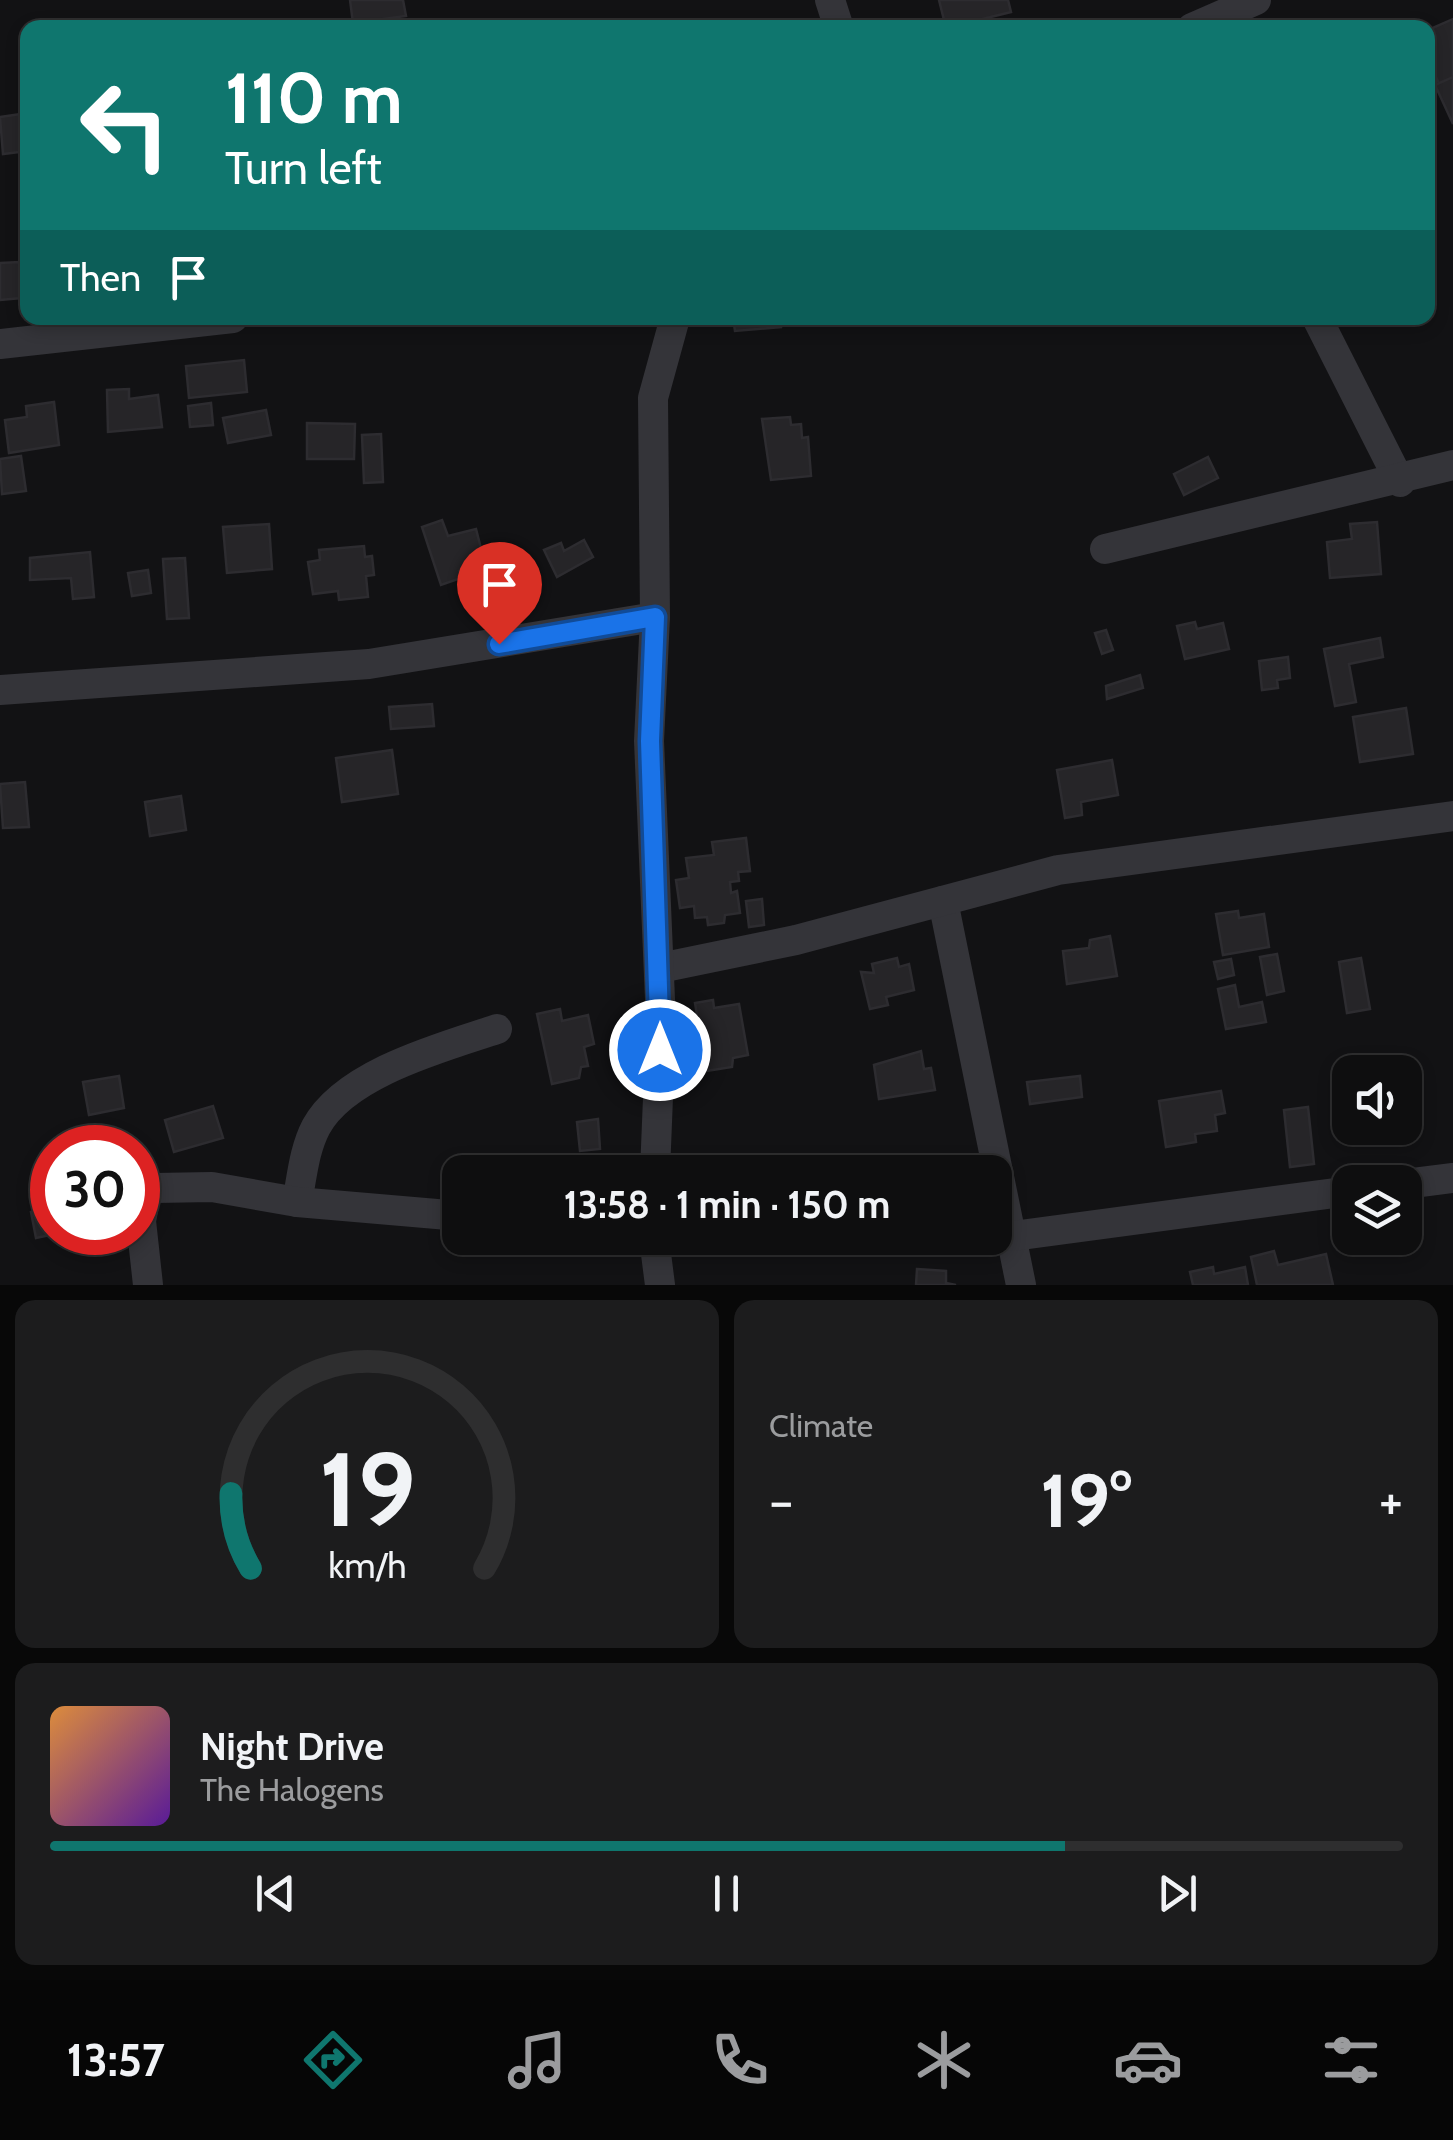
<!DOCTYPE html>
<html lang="en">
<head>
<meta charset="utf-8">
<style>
	body { margin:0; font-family:Cabin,sans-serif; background:#1c1c1d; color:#f1f3f6; height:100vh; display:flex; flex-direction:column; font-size:38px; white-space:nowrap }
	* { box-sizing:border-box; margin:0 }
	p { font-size:32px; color:#9b9c9e }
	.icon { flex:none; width:55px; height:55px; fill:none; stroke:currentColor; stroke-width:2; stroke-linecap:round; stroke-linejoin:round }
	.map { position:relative; height:1285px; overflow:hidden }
	.panel { display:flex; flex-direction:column; gap:15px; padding:15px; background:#080808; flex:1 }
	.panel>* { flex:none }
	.hud { position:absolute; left:20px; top:20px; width:1415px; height:305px; border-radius:20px; box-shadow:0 5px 15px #0003,0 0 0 2px #2e2e2f; background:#0f766e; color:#fff; overflow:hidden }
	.controls { position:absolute; left:1332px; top:1055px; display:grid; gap:20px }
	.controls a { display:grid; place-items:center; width:90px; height:90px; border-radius:20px; background:#0e0e0f; box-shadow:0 5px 15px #0003,0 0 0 2px #2e2e2f; font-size:50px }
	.speed { position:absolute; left:30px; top:1125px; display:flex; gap:20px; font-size:50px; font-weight:700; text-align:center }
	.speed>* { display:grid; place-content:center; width:130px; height:130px; border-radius:50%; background:#0e0e0f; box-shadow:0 5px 15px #0003,0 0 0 2px #2e2e2f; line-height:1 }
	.speed .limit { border:15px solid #d22; background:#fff; color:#111 }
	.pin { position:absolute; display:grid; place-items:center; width:85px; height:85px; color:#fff; margin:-102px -42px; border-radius:50% 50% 50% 0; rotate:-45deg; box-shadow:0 0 10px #0007 }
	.pin .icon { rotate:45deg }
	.me { position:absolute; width:110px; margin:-55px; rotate:0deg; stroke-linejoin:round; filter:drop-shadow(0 0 8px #0008) }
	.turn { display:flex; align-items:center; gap:35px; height:210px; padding:0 40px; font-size:45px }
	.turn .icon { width:130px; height:130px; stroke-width:2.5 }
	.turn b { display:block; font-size:70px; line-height:85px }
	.then { display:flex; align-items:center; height:95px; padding:0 40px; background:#0003; gap:20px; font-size:38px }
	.big { font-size:75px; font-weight:700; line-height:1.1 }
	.panel .card { flex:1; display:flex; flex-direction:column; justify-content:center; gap:15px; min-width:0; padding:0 35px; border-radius:20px; background:#1c1c1d }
	.panel .dial { align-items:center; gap:0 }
	.dial svg { height:260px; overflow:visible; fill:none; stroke:#2e2e2f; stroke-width:7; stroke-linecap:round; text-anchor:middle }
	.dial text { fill:#f1f3f6; stroke:none }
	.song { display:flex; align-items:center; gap:30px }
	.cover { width:120px; height:120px; border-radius:15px; background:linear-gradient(135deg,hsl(30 70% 55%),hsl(270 70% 35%)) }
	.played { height:10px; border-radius:5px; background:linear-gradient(90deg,#0f766e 75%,#2e2e2f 75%) }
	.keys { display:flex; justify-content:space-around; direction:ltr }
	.heat { display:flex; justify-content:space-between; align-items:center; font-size:55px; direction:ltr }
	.panel .tiles { flex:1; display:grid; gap:15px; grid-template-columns:1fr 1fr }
	.card:last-child { grid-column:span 2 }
	.trip { position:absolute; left:442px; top:1155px; width:570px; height:100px; border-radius:20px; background:#0e0e0f; box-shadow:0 5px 15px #0003,0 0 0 2px #2e2e2f; font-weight:700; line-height:100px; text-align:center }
	.dock { display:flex; height:160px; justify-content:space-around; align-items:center; background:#060606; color:#9b9c9e }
	.dock .icon { width:70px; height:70px }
	.dock .active { color:#0f766e }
	.dock b { font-size:45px; color:#f1f3f6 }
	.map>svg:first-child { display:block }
</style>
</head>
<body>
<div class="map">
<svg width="1453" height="1285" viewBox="0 0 1453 1285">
	<rect width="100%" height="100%" fill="#121214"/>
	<!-- building -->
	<g fill="#262528" stroke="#2d2c30" stroke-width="2.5">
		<polygon points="350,0 403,0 406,16 353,23"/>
		<polygon points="939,0 1008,0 1011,12 946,28"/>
		<polygon points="1453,19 1453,79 1440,86 1428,59 1434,51 1428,30"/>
		<rect x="141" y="20" width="52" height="8"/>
		<polygon points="1453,77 1453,124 1435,85"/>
		<polygon points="21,114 23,131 28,130 28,151 3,154 0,117"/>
		<polygon points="19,262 21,298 0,300 0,263"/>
		<polygon points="733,318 781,318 781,327 735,331"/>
		<polygon points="244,360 247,392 189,398 186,366"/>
		<polygon points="129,389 129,399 158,395 162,427 108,432 107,390"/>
		<polygon points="54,402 59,445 9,453 5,420 27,417 26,406"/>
		<polygon points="211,403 213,425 190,427 188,406"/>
		<polygon points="266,410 271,435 228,443 223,418"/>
		<polygon points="790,417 791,425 801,424 802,438 808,437 811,476 771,480 762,419"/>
		<polygon points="307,423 355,424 354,459 307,459"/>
		<polygon points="381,434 383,482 364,483 362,435"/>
		<polygon points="21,456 26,491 2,494 0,459"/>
		<polygon points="1208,457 1218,478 1184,495 1174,474"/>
		<polygon points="442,520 448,536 476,529 485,564 459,571 461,578 441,585 422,527"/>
		<polygon points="1377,522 1381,574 1330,578 1327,542 1352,539 1350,524"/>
		<polygon points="269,524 272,569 227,573 223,527"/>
		<polygon points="584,540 593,557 557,577 544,550 561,543 564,551"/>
		<polygon points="364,546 365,557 372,556 374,575 366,576 368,597 339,600 338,591 313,594 308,562 320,560 319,550"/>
		<polygon points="90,552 94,597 73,599 71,578 30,580 30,558"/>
		<polygon points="185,558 189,618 167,619 163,559"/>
		<polygon points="148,570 151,593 132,596 128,573"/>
		<polygon points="1195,622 1197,629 1223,623 1229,649 1185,659 1177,626"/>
		<polygon points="1106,630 1113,650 1102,654 1095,633"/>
		<polygon points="1380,638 1383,657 1349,664 1356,702 1335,706 1324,649"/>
		<polygon points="1288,657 1290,678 1277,680 1278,688 1262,690 1259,661"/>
		<polygon points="1140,675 1143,688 1107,699 1106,686"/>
		<polygon points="432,704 434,726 391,729 389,707"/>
		<polygon points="1406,708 1413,754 1360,762 1353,717"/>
		<polygon points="392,750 398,794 342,802 336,758"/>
		<polygon points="1112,760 1118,795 1081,802 1082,815 1065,818 1057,770"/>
		<polygon points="25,782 29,827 3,828 0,784"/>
		<polygon points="181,796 186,830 150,836 145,802"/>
		<polygon points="746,838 750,871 738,872 739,881 730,882 731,893 737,891 740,913 725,915 724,923 708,925 707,917 695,918 694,906 680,908 676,880 689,878 686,858 714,855 712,842"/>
		<polygon points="762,899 764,925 749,927 746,901"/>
		<polygon points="1238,911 1239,918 1264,914 1269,947 1223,955 1216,914"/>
		<polygon points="1110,936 1117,976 1067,984 1063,951 1089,948 1090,940"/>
		<polygon points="1277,954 1284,991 1267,995 1260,957"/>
		<polygon points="897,958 899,967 909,964 914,990 886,997 888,1005 870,1009 861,972 874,973 872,964"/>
		<polygon points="1361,958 1370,1009 1347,1013 1339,962"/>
		<polygon points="1231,959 1234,975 1218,979 1214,962"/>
		<polygon points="1235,985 1239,1007 1262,1002 1266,1022 1226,1029 1218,989"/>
		<polygon points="713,1000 714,1008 739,1004 748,1055 733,1058 732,1067 706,1071 695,1003"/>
		<polygon points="560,1009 562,1021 588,1015 594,1044 584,1047 588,1066 581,1067 579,1078 552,1084 537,1014"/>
		<polygon points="921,1051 924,1069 931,1068 935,1090 879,1099 874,1065"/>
		<polygon points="119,1076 124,1108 89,1115 83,1082"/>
		<polygon points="1080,1076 1082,1097 1030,1104 1027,1082"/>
		<polygon points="1221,1091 1225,1113 1215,1115 1217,1131 1195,1134 1196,1142 1166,1147 1159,1101"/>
		<polygon points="213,1106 223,1138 174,1152 165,1120"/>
		<polygon points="1308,1107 1314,1164 1290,1167 1284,1110"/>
		<polygon points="598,1119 600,1149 580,1151 577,1122"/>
		<polygon points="52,1207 52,1232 64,1232 36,1238 31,1212"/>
		<polygon points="1274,1251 1278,1265 1326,1254 1333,1285 1257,1285 1251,1257"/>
		<polygon points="1213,1267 1214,1274 1245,1267 1248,1285 1193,1285 1190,1272"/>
		<polygon points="917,1269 946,1271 946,1283 956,1285 916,1285"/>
	</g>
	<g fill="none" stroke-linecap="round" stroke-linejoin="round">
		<!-- street -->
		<g stroke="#343439" stroke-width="30">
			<polyline points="830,0 839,28"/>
			<polyline points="1192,28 1256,0"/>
			<polyline points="1317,318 1400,482"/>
			<polyline points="0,344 233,318"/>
			<polyline points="1105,549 1453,465"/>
			<polyline points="0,690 369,664 655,617"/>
			<polyline points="943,901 1021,1285"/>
			<polyline points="660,968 796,940 1058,870 1453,816"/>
			<polyline points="655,1172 661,1023 649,741 655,617 653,398 675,318"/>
			<polyline points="1405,1184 1453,1178"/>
			<path d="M297,1202C302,1177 304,1150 316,1127C345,1073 443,1047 497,1029"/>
			<polyline points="1013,1236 1350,1191"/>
			<polyline points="654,1238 660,1285"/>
			<polyline points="148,1285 141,1221 146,1195 155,1188 212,1187 297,1202 460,1216"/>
		</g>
	</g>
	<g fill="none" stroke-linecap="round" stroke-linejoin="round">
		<defs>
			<polyline id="route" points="499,644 655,617 650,741 660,1050"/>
		</defs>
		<!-- route casing -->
		<use href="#route" stroke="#114b97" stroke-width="25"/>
		<!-- route -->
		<use href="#route" stroke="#1a73e8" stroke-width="18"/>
	</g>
</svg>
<div class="controls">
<a><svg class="icon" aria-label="sound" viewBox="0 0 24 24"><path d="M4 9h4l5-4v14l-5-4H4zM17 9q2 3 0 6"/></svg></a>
<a><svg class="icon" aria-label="layers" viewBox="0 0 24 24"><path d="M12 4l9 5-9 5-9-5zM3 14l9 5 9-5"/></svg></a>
</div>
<div class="speed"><div class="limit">30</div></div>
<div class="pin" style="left:499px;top:644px;background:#d93025"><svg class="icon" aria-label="arrive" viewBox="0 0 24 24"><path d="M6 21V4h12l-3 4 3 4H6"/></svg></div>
<svg class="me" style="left:660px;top:1050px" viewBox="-20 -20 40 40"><circle r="17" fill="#1a73e8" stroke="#fff" stroke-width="3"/><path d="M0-11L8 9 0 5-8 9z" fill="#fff"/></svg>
<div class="trip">13:58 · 1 min · 150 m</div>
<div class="hud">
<div class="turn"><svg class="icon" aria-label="left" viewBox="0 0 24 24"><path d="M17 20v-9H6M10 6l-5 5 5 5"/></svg><div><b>110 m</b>Turn left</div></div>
<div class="then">Then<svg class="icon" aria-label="arrive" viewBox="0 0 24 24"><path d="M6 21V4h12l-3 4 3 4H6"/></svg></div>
</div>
</div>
<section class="panel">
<div class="tiles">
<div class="card dial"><svg viewBox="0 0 100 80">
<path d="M14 69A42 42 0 1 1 86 69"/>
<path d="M14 69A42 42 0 0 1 8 46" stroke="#0f766e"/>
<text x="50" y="56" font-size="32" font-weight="700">19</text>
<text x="50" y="72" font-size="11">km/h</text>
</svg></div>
<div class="card"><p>Climate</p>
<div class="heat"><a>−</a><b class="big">19°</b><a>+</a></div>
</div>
<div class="card">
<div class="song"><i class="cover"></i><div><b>Night Drive</b><p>The Halogens</p></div></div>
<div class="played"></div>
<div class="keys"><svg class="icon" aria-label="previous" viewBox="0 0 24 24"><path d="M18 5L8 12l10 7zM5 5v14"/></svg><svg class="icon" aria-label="pause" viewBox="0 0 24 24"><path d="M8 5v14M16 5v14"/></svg><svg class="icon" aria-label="next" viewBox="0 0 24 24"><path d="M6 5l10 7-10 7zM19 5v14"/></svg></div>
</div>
</div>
</section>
<nav class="dock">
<b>13:57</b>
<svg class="icon active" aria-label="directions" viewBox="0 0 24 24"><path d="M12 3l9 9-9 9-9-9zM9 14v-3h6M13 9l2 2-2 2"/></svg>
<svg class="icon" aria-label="music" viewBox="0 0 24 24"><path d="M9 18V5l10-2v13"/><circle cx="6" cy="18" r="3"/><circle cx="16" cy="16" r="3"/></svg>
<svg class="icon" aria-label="phone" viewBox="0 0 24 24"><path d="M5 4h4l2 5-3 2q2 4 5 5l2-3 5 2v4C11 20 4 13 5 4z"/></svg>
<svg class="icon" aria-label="climate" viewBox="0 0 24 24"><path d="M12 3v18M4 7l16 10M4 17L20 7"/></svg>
<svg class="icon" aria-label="car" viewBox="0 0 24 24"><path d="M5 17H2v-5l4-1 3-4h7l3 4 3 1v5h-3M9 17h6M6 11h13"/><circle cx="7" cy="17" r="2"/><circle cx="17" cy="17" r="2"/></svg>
<svg class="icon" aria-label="filters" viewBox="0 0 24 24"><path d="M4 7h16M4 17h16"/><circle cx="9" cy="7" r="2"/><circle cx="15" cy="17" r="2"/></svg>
</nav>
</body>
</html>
